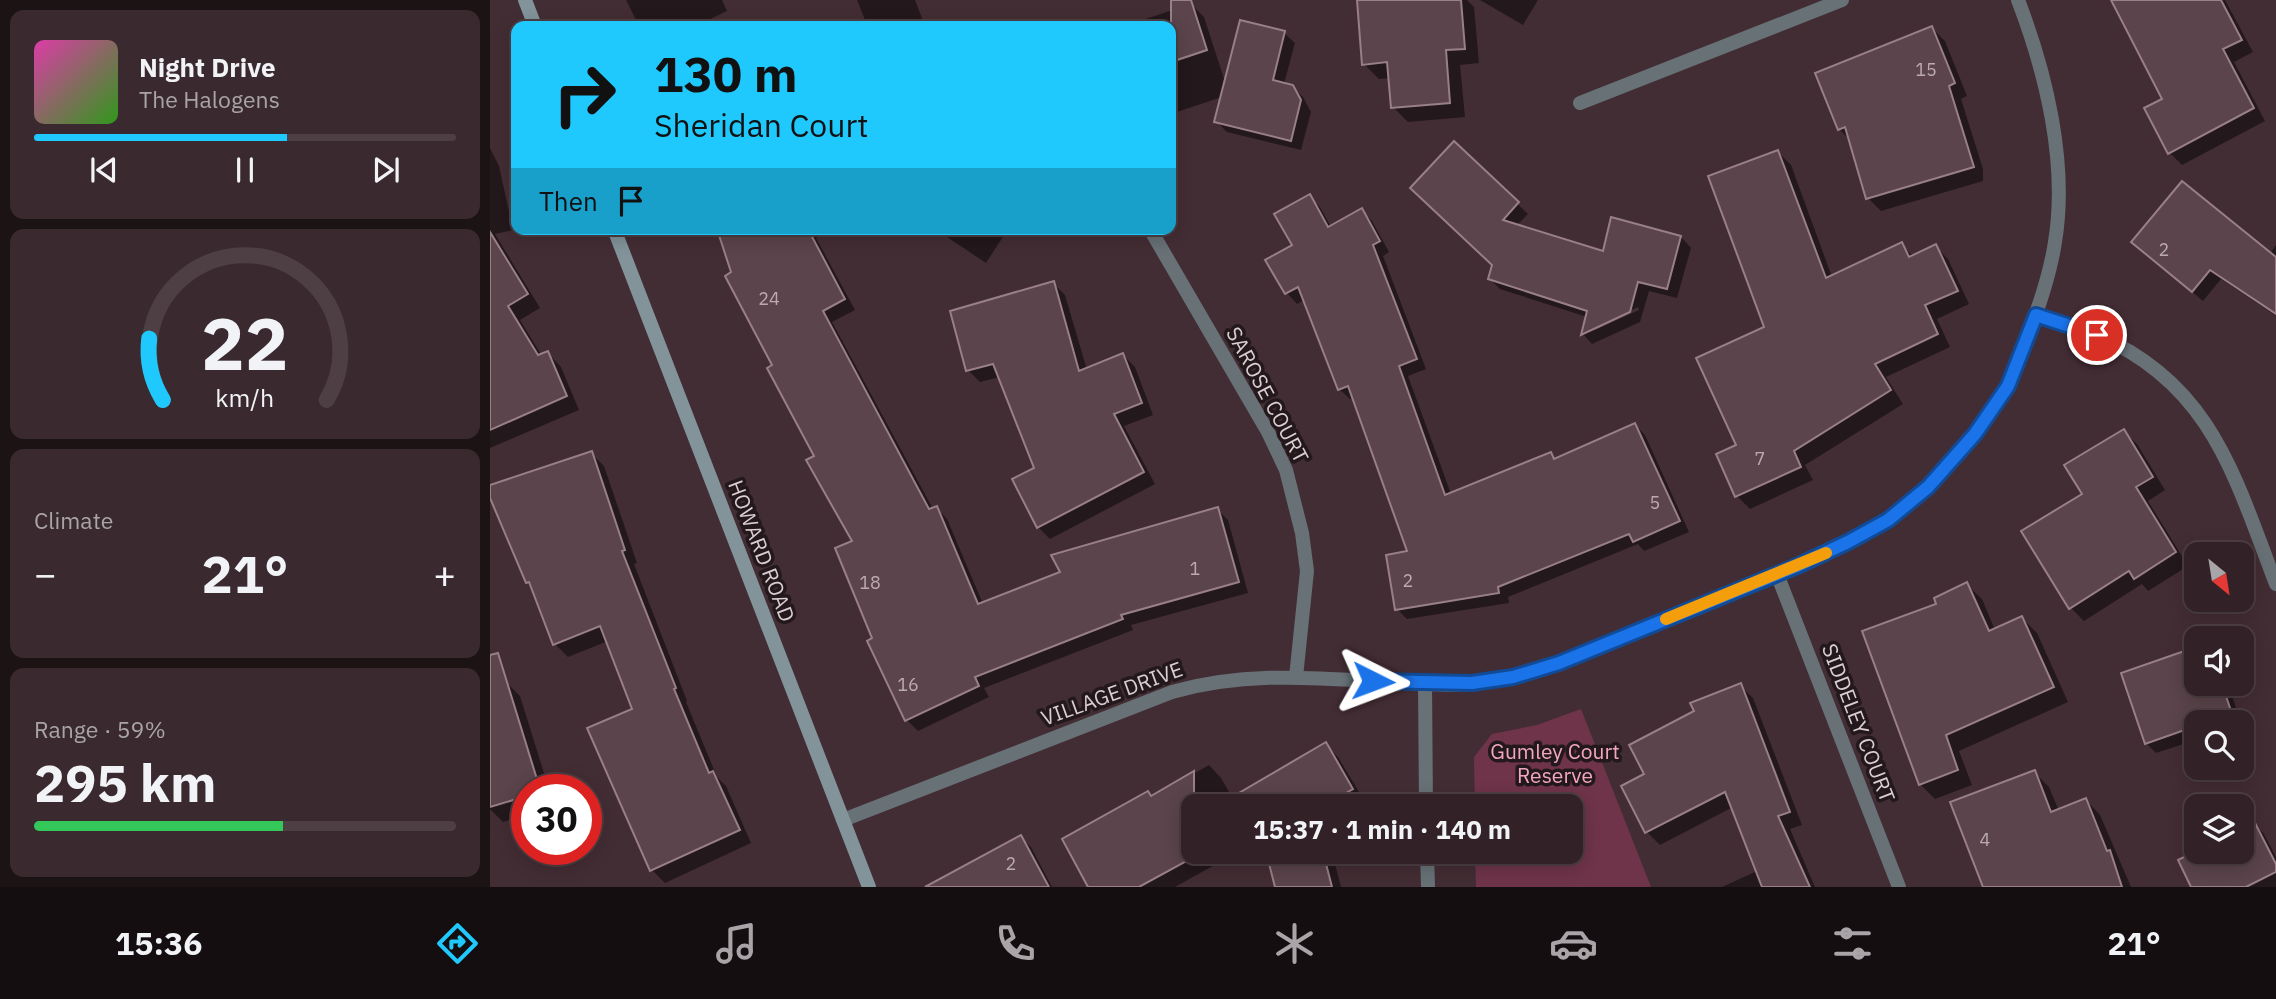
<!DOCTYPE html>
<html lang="en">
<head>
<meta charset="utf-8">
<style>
	body { margin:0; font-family:"IBM Plex Sans",sans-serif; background:#3a2a2f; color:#f1f3f6; height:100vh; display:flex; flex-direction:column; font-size:26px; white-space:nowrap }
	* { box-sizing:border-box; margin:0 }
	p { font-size:23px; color:#a8a4a7 }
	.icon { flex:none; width:38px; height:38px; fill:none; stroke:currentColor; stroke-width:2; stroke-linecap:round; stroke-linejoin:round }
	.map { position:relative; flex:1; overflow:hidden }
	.sheet { display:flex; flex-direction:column; gap:10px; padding:10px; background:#1c1315; width:490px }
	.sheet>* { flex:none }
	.top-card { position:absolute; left:21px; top:21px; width:665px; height:214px; border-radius:14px; box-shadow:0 4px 18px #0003,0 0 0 2px #4d3f44; background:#20c9fd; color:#111; overflow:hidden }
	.needle { width:46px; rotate:150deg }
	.fabs { position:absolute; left:1694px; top:542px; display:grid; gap:14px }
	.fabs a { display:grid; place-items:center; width:70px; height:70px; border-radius:14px; background:#322227; box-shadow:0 4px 18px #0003,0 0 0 2px #4d3f44; font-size:35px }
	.speed { position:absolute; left:21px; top:774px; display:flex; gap:14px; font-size:35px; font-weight:700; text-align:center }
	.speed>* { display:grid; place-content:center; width:91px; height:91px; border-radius:50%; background:#322227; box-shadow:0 4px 18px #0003,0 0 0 2px #4d3f44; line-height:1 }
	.speed .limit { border:10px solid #d22; background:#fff; color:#111 }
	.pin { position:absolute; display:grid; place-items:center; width:60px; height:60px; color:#fff; margin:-30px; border:4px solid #fff; border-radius:50%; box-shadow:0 2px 7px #0007 }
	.me { position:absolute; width:77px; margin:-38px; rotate:93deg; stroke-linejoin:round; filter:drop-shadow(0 0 5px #0008) }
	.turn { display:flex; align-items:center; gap:24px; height:147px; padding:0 28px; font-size:32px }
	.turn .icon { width:91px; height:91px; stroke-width:2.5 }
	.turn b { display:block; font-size:49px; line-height:60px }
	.then { display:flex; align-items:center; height:66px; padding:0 28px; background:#0003; gap:14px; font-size:26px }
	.big { font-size:52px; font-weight:700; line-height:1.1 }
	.sheet .card { flex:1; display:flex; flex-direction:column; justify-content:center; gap:10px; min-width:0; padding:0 24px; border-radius:14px; background:#3a2a2f }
	.sheet .dial { align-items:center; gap:0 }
	.dial svg { height:182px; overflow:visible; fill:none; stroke:#4d3f44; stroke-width:7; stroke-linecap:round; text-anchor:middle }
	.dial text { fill:#f1f3f6; stroke:none }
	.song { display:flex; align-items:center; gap:21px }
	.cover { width:84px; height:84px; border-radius:10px; background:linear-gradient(135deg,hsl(320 70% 55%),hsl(110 70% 35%)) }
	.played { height:7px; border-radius:4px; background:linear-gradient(90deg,#20c9fd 60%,#4d3f44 60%) }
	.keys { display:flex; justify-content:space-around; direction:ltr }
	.heat { display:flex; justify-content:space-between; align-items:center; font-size:38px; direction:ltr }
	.charge { height:10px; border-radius:5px; background:linear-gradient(90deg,#34c759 59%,#4d3f44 0) }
	.trip { position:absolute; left:691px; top:794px; width:402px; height:70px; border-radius:14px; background:#322227; box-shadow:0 4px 18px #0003,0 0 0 2px #4d3f44; font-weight:700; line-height:70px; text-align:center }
	.menu { display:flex; height:112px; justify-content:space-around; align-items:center; background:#140e10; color:#a8a4a7 }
	.menu .icon { width:49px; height:49px }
	.menu .current { color:#20c9fd }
	.menu b { font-size:32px; color:#f1f3f6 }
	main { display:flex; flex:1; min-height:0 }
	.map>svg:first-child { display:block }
</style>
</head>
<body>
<main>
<section class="sheet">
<div class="card">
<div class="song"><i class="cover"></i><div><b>Night Drive</b><p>The Halogens</p></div></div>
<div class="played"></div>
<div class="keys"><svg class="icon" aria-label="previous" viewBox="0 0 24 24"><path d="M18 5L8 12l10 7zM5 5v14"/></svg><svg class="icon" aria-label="pause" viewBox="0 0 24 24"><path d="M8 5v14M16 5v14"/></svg><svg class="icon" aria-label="next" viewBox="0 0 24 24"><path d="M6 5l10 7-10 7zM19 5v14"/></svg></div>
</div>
<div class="card dial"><svg viewBox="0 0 100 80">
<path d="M14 69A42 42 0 1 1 86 69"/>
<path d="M14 69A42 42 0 0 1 8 42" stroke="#20c9fd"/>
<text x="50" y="56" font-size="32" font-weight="700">22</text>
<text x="50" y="72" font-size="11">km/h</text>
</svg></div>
<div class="card"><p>Climate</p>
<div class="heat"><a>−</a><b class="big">21°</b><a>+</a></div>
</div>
<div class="card"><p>Range · 59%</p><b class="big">295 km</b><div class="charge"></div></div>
</section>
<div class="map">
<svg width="1786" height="887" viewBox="0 0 1786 887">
	<rect width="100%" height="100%" fill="#432d34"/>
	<!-- green -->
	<polygon fill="#6f344a" points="1091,709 1161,887 986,887 985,852 1082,852 1082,807 985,807 984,757 1002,734 1047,725"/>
	<!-- shadow -->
	<g fill="#0007" fill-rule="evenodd">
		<polygon points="136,0 232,0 237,11 206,26 169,26 167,23 154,26 145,18"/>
		<polygon points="367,0 425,0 435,26 360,26 375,20"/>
		<polygon points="878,0 977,0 984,7 989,63 970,65 975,117 918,122 903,107 900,78 889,79 874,64"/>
		<polygon points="990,0 1048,0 1033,25"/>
		<polygon points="1622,0 1735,0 1763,52 1744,62 1775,121 1692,165 1679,152 1674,100"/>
		<polygon points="701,4 714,17 736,85 794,33 805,43 794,84 802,86 813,97 821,112 811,150 737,132 726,121 732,97 681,114 681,26 634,26"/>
		<polygon points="1442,28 1455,41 1477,96 1471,99 1493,169 1493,181 1391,211 1378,198 1360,140 1349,129"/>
		<path d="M964,144L1038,214L1026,226L1114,253L1191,237L1201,248L1187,298L1159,291L1150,322L1102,344L1093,334L1097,317L1010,289L1000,279L1004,265ZM1148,307L1149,310L1105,330V326Z"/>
		<polygon points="0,148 9,166 23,230 5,234 50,308 30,320 52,356 58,353 71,367 89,410 0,448"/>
		<polygon points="1288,152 1301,165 1342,277 1411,244 1423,256 1445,246 1458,259 1479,304 1447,319 1460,347 1396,377 1413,404 1315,465 1323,480 1260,509 1247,496 1228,455 1249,446 1276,328"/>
		<polygon points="819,196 830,207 841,227 872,210 882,221 899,252 893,256 936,369 918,376 961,494 1060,454 1066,460 1145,425 1155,435 1199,532 1154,551 1148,544 1018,597 1019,603 917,619 907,609 919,552 864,398 860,399 849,389 814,300 807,304 797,293 778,261 804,246"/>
		<polygon points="228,229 351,229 326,238 365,310 342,322 443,509 447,508 457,519 493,604 727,509 738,520 758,593 641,625 643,630 494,688 499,697 428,731 417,720 385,639 365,542 243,273"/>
		<polygon points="445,229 518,229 496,263"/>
		<polygon points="1643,242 1780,254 1786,245 1786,316 1731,279 1713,301"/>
		<polygon points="563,283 575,295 597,370 633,355 645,367 663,415 634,426 665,484 560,539 548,527 546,469 510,377 490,382 478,370 462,312"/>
		<polygon points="1633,431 1647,444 1675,490 1658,501 1698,566 1658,591 1652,584 1594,621 1581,608"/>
		<polygon points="101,453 114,466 147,563 144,564 197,701 196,702 227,777 236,786 261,843 175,883 162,870 144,710 118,641 78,657 65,644 43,588 37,582 0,493 0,487"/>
		<polygon points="1477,585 1492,599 1505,630 1532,618 1547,633 1578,702 1469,751 1482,785 1445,799 1430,784 1448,605"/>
		<polygon points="1706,649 1706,684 1738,684 1751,723 1706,723 1706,740 1666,753 1656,743 1633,674"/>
		<polygon points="15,681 30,696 59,789 37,789 37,815 13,822 0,809 0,686"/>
		<polygon points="1250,685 1263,698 1312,825 1300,829 1325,887 1232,887 1267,871 1243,807 1170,845 1157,832 1134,787 1156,775 1206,712"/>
		<polygon points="835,744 848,757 875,802 866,807 704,807 704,852 748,852 685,887 600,887 574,840 662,797 719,765 731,778 742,797"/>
		<polygon points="1544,772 1559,787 1569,811 1596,800 1610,815 1641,887 1496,887 1494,885"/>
		<polygon points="1764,823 1774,834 1786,857 1786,887 1703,887 1690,861 1752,852 1752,829"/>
		<polygon points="530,837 541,847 562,887 461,887 456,878"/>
		<polygon points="753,852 842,852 851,887 787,887 779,857 765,864"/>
	</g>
	<!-- building -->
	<g fill="#5b444b" stroke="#997f87" stroke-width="2">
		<polygon points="681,0 701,0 717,50 681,62"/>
		<polygon points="867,0 971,0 975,49 956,50 960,103 901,108 897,62 872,65"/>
		<polygon points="1621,0 1731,0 1752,40 1733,49 1764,108 1678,154 1654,108 1672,99"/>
		<polygon points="750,20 795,31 783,80 803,85 811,100 801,141 724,122"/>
		<polygon points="1442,26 1465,83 1459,86 1484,167 1376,199 1355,127 1348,130 1325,73"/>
		<polygon points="964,141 1029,202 1013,220 1113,251 1121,217 1191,236 1177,289 1148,282 1140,312 1091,335 1097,311 998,279 1002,265 920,188"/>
		<polygon points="1288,150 1336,278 1412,242 1419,257 1446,244 1468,291 1435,305 1448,334 1385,364 1401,390 1304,451 1311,467 1245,497 1226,454 1246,445 1206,358 1274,327 1218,176"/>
		<polygon points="1692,181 1786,257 1786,314 1720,270 1702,292 1641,242"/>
		<polygon points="820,194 838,227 872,208 890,241 883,245 927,359 909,366 955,495 1061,452 1064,459 1145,423 1190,521 1143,542 1139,534 1008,587 1009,593 905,610 896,555 917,551 858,386 848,390 808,287 795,294 775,260 802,245 784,214"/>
		<polygon points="227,229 318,229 355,299 333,311 439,509 447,506 488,604 570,572 561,555 728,507 749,582 631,615 633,619 485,677 489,686 415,721 377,641 382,638 345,548 362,541 316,460 324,456 277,368 282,365 235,276 241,272"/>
		<polygon points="0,232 38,294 18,306 48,355 58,351 77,396 0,430"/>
		<polygon points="564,281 589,371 633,353 652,403 624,414 654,472 547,528 522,479 544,468 503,364 476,371 460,311"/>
		<polygon points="1634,429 1663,477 1646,487 1686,552 1644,579 1639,571 1579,609 1531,531 1592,494 1574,465"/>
		<polygon points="102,451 135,550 132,551 186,688 184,689 219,773 223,771 250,830 160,871 97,728 142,709 110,626 63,645 39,582 36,583 0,498 0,485"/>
		<polygon points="1477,582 1499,631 1532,616 1564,687 1456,735 1468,770 1429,785 1372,631 1446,604 1444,598"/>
		<polygon points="1706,647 1706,684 1732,684 1742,714 1716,723 1706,723 1706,726 1655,744 1631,673"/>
		<polygon points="8,653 50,789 37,789 37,796 0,807 0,655"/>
		<polygon points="1251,683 1300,812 1288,816 1320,887 1272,887 1235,792 1155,833 1131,786 1154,774 1139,745 1204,711 1200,703"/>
		<polygon points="836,742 863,789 831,807 725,807"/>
		<polygon points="1545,770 1561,812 1596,798 1617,851 1620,850 1632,887 1493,887 1460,802"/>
		<polygon points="704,771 704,857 649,887 598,887 572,839 658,791 661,796"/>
		<polygon points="1764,821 1786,864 1786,872 1756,887 1701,887 1688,860 1706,851 1752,852 1752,827"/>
		<polygon points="531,835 559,887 435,887"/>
		<polygon points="776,852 833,852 842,887 785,887"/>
	</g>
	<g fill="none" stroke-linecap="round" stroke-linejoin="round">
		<!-- minor -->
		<g stroke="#677176" stroke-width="14">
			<polyline points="1090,103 1352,0"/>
			<polyline points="660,229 778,432 796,470 812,533 817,571 806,677"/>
			<path d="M1546,315C1566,322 1588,327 1607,335C1722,384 1745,478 1786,584"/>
			<polyline points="1287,574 1409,887"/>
			<polyline points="935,683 936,807"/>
			<path d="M353,820L682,692C756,671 825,678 901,682C929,683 959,687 988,683C1065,672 1136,635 1208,606C1271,581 1339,558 1396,520C1425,502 1447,477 1469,452C1487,432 1504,410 1517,388C1525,372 1530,354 1537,338C1549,307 1560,275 1565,242C1578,163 1556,73 1528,0"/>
			<polyline points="937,852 938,887"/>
		</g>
		<!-- secondary -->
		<g stroke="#82939a" stroke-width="14">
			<polyline points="35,0 45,26"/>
			<polyline points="124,229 379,887"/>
		</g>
	</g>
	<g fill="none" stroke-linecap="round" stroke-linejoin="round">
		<defs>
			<polyline id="route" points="883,681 982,683 1023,677 1069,663 1307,566 1358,542 1398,520 1438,487 1485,434 1518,386 1546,315 1607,335"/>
		</defs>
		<!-- route casing -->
		<use href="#route" stroke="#114b97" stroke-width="18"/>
		<!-- route -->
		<use href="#route" stroke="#1a73e8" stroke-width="12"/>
		<!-- slow -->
		<polyline stroke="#f59e0b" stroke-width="12" points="1176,619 1336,553"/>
	</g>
	<g text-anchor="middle" stroke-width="7" stroke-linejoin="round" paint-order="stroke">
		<!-- number labels -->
		<g font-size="18" fill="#bbabb0">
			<text x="1436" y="76">15</text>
			<text x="1674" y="256">2</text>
			<text x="279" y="305">24</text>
			<text x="1270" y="465">7</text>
			<text x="1165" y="509">5</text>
			<text x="705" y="575">1</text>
			<text x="918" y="587">2</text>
			<text x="380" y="589">18</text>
			<text x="418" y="691">16</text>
			<text x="1495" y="846">4</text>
			<text x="521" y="870">2</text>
		</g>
		<!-- street labels -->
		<g font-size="21" fill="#dbcdd1" stroke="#23191c">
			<text transform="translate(777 395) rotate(62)" y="7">SAROSE COURT</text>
			<text transform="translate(271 551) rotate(69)" y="7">HOWARD ROAD</text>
			<text transform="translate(622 694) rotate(-20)" y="7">VILLAGE DRIVE</text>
			<text transform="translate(1368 723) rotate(69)" y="7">SIDDELEY COURT</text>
		</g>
		<!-- park labels -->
		<g font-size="21" fill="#f2a6bf" stroke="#23191c">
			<text x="1065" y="759">Gumley Court<tspan x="1065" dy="24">Reserve</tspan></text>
		</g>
	</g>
</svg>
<div class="fabs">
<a><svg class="needle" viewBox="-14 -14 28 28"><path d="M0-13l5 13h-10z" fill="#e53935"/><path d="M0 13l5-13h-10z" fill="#a8a4a7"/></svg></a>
<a><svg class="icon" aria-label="sound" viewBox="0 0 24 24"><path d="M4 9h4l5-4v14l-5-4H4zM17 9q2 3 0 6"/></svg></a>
<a><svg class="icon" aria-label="search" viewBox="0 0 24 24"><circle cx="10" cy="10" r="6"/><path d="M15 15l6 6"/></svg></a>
<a><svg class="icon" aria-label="layers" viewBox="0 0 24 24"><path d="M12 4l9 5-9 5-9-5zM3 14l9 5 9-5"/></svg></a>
</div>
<div class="speed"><div class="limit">30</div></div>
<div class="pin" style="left:1607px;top:335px;background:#d93025"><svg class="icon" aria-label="arrive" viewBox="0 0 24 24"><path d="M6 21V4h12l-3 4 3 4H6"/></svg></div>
<svg class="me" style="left:883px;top:681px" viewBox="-20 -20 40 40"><path d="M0-17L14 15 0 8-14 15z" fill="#1a73e8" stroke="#fff" stroke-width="4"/></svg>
<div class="trip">15:37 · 1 min · 140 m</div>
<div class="top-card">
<div class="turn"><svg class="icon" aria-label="right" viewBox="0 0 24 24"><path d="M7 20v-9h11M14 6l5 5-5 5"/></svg><div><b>130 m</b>Sheridan Court</div></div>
<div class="then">Then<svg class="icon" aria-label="arrive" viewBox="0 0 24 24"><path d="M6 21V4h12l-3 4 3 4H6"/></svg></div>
</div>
</div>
</main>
<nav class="menu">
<b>15:36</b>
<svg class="icon current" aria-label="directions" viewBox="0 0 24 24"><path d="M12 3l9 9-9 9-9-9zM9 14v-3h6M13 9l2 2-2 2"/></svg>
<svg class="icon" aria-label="music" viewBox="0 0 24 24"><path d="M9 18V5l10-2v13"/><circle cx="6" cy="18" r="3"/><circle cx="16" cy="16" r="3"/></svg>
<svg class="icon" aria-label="phone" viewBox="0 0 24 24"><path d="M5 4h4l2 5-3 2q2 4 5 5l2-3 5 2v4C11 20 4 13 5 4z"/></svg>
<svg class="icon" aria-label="climate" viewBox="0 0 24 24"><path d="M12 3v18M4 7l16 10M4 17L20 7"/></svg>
<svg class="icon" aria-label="car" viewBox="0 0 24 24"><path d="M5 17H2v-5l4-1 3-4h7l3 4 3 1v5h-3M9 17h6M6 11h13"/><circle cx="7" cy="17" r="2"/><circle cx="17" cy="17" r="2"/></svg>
<svg class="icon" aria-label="filters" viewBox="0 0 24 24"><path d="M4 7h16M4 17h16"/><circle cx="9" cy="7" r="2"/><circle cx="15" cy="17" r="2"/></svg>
<b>21°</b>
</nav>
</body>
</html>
